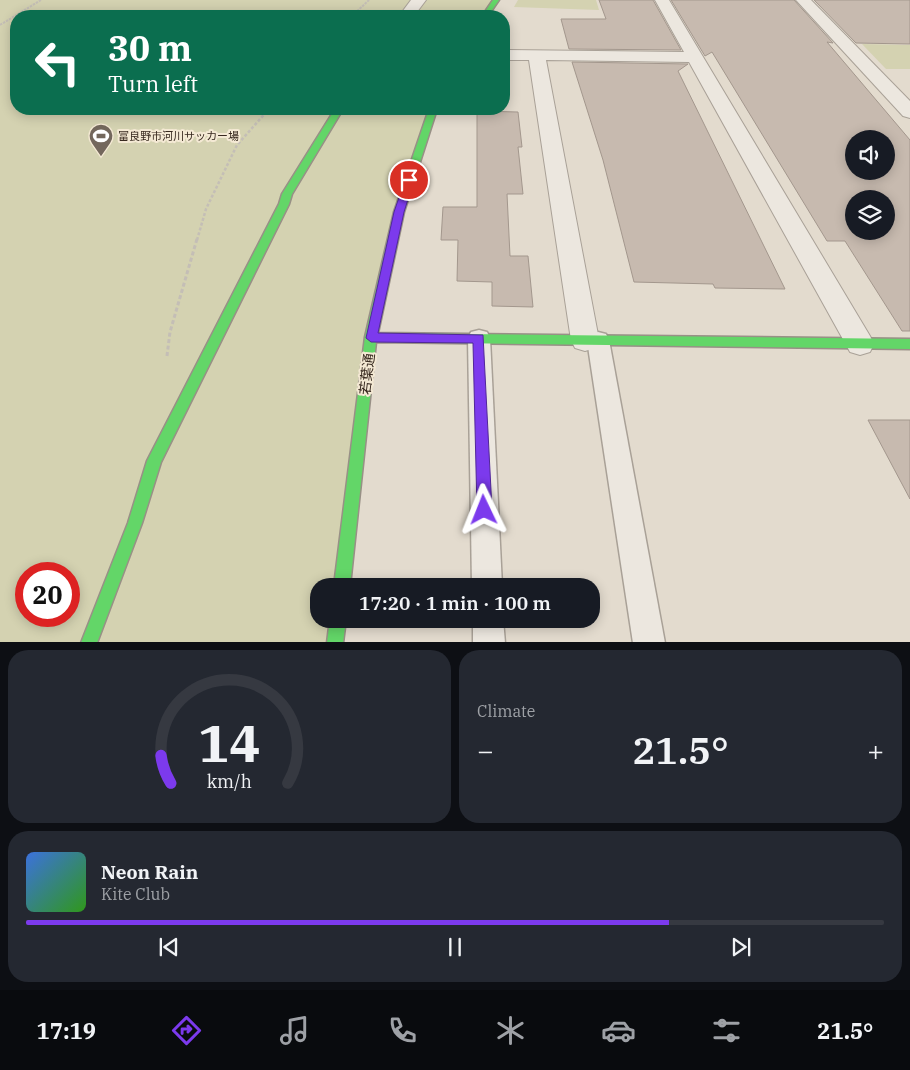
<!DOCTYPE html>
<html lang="en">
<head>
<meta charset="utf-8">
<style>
	body { margin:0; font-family:"IBM Plex Serif","Noto Sans JP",serif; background:#242831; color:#f1f3f6; height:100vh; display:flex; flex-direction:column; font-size:19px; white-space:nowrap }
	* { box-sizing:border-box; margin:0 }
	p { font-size:16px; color:#9ea1a6 }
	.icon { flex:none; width:28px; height:28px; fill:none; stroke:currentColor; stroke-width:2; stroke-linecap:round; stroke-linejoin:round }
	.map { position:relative; height:642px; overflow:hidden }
	.details { display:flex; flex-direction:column; gap:8px; padding:8px; background:#0d0f14; flex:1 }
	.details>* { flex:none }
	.hud { position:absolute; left:10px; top:10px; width:500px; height:105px; border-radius:20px; box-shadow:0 2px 12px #0003; background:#0b6e4f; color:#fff; overflow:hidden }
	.controls { position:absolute; left:845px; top:130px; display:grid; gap:10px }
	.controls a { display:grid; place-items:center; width:50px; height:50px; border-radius:50%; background:#171b24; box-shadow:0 2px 12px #0003; font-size:25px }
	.speed { position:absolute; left:15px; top:562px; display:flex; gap:10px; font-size:25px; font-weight:700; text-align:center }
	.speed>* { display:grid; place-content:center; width:65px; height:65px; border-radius:50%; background:#171b24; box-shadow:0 2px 12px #0003; line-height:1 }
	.speed .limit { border:8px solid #d22; background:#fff; color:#111 }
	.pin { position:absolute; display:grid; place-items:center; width:42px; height:42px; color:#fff; margin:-21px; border:2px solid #fff; border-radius:50%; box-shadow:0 1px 5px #0007 }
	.me { position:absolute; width:55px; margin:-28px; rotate:358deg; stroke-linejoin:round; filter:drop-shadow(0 0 4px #0008) }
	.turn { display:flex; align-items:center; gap:18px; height:105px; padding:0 15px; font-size:22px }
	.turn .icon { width:65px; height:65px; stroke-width:2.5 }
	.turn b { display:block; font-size:35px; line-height:42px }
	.big { font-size:38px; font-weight:600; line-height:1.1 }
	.details .tile { flex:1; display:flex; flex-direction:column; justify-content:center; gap:8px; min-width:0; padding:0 18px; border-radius:20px; background:#242831 }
	.details .dial { align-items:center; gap:0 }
	.dial svg { height:130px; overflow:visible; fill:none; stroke:#363941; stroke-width:7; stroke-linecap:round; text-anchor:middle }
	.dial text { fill:#f1f3f6; stroke:none }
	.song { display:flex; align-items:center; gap:15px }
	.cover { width:60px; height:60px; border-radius:8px; background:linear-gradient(135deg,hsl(220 70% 55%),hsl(110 70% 35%)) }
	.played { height:5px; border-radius:2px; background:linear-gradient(90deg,#7c3aed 75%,#363941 75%) }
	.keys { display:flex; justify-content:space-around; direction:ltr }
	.heat { display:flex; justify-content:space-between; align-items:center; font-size:28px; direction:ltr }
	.details .tiles { flex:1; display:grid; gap:8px; grid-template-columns:1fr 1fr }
	.tile:last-child { grid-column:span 2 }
	.trip { position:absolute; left:310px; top:578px; width:290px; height:50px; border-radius:20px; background:#171b24; box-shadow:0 2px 12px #0003; font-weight:600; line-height:50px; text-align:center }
	.menu { display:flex; height:80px; justify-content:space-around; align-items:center; background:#090b0e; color:#9ea1a6 }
	.menu .icon { width:35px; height:35px }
	.menu .current { color:#7c3aed }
	.menu b { font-size:22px; color:#f1f3f6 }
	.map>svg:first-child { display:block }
</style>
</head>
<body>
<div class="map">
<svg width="910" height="643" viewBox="0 0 910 643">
	<rect width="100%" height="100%" fill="#e3dbce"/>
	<!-- green -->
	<g fill="#d4d2b1" fill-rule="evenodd">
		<path d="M0,0H496L485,16H16V109H433L371,337L342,586H319V619H338L335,642L0,643ZM26,574H69V616H26Z"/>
		<polygon points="518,0 596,0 599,10 514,7"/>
		<polygon points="862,44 910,45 910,69 886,69"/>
	</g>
	<!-- building -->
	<g fill="#c7baaf" stroke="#a3978d" fill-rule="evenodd">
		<polygon points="599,0 653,0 681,50 569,49 561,19 606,19"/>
		<path d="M671,0H794L833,43L827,42L910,140V331H902L845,241H827L712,52L705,56ZM854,139H886V171H854ZM854,199H886V231H854Z"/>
		<polygon points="814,0 910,0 910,44 856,43"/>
		<polygon points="572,62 688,64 678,71 785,289 715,288 713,284 634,282 603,160"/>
		<polygon points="477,111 518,112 522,147 518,147 523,194 507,194 510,256 528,256 533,307 492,306 492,282 457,281 458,240 441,240 443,207 477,207"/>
		<polygon points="868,420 910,420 910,499"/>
	</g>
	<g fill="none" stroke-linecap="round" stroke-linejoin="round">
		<defs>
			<g id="lane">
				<polygon points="479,330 487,332 490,338 502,586 472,586 468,338 471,332"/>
				<polygon points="598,332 606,334 609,340 665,643 633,643 587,340 590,334"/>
				<polygon points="473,619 503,619 505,643 473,643"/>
			</g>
			<g id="street">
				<polygon points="411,0 426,0 414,16 399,16"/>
				<polygon points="655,0 669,0 870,336 874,344 870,352 860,355 850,352 689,62 546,60 599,340 595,348 585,351 575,348 571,340 529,60 504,60 504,50 684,52"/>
				<polygon points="796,0 811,0 910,101 910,118 903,116"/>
			</g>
			<g id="fast">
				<polygon points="493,0 499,0 488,16 482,16"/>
				<polygon points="335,109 343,109 292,194 289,204 161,462 142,523 97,643 81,643 128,523 147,461 279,204 282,194"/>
				<polygon points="429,109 437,109 404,212 378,333 910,339 910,349 376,342 350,586 334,586 365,337 394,212"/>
				<polygon points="330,619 346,619 343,643 327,643"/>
			</g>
		</defs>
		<!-- lane casing -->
		<use href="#lane" stroke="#a9a197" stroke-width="3"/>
		<!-- street casing -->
		<use href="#street" stroke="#a9a197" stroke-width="2"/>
		<!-- fast casing -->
		<use href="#fast" stroke="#989086" stroke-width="3"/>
		<!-- path-far2 -->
		<g stroke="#c4beb6" stroke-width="2" stroke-dasharray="2.5 1" stroke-linecap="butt">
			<polyline points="352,16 369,0"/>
			<polyline points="0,25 41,0"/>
		</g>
		<!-- path-far1 -->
		<polyline stroke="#c4beb6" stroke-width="2.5" stroke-dasharray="3 2" stroke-linecap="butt" points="197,240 206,209 237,145 269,109"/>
		<!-- path -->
		<polyline stroke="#c4beb6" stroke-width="3" stroke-dasharray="4 2.5" stroke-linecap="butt" points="167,356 170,332 197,239"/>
		<!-- lane -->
		<use href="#lane" fill="#ece7df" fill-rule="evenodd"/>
		<!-- street -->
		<use href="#street" fill="#ece7df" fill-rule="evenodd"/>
		<!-- fast -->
		<use href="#fast" fill="#63d668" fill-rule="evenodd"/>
	</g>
	<!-- route -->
	<polygon fill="#7c3aed" stroke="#51269a" points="409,177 414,180 404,212 378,333 483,335 492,510 490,515 484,517 479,515 477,510 473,343 371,342 366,338 394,212 405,180"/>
	<!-- icons -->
	<defs>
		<symbol id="stadium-pin" viewBox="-11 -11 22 30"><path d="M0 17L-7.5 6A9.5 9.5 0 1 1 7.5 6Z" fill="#73675c" stroke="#f4e9d4"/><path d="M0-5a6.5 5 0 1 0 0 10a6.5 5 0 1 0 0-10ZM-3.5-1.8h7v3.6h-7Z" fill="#fff"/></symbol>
	</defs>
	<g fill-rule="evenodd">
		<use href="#stadium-pin" x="87" y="122" width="28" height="38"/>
	</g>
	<g text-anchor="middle" stroke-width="4" stroke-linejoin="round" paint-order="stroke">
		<!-- far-poi labels -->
		<g font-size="11" fill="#37291f" stroke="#f4e9d4" text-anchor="start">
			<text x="118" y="140">富良野市河川サッカー場</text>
		</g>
		<!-- street labels -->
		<g font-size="14" fill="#37291f" stroke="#f4e9d4">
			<text transform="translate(367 374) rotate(-83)" y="5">若葉通</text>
		</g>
	</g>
</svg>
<div class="controls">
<a><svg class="icon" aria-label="sound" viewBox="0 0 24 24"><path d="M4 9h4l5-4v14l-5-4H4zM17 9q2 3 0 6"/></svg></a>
<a><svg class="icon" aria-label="layers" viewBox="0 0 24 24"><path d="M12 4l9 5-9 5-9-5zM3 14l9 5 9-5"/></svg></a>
</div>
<div class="speed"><div class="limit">20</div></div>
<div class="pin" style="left:409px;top:180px;background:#d93025"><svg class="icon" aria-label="arrive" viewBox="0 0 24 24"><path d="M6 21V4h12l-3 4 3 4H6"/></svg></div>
<svg class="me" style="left:484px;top:510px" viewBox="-20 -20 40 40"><path d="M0-17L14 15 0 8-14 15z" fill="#7c3aed" stroke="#fff" stroke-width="4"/></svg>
<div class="trip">17:20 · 1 min · 100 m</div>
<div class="hud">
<div class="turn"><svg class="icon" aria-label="left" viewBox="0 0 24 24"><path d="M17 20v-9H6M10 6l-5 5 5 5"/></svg><div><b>30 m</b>Turn left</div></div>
</div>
</div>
<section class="details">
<div class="tiles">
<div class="tile dial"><svg viewBox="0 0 100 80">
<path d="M14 69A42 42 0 1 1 86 69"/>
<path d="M14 69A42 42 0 0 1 8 52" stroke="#7c3aed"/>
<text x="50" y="56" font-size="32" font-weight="700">14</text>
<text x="50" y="72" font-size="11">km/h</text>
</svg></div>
<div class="tile"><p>Climate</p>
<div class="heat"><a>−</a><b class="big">21.5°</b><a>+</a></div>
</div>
<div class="tile">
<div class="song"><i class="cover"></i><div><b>Neon Rain</b><p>Kite Club</p></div></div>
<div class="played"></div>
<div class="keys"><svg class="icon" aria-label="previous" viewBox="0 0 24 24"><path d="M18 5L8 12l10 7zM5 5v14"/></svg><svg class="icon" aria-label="pause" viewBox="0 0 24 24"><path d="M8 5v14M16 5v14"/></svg><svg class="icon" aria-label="next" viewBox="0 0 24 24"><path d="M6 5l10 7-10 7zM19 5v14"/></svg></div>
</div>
</div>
</section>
<nav class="menu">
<b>17:19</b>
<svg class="icon current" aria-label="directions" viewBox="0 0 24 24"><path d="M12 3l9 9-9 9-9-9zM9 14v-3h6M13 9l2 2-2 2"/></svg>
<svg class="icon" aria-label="music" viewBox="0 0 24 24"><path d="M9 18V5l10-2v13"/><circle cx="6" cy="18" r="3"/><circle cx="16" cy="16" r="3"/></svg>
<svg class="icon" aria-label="phone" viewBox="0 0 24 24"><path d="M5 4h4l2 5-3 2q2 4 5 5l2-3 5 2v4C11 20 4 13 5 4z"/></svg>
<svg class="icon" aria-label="climate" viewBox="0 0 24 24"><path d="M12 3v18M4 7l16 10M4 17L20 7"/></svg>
<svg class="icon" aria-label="car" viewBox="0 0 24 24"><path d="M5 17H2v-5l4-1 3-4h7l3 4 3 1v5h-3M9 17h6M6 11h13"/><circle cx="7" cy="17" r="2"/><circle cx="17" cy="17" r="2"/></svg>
<svg class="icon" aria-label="filters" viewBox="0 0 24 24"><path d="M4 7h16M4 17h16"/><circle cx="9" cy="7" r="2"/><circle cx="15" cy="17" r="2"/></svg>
<b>21.5°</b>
</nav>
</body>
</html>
